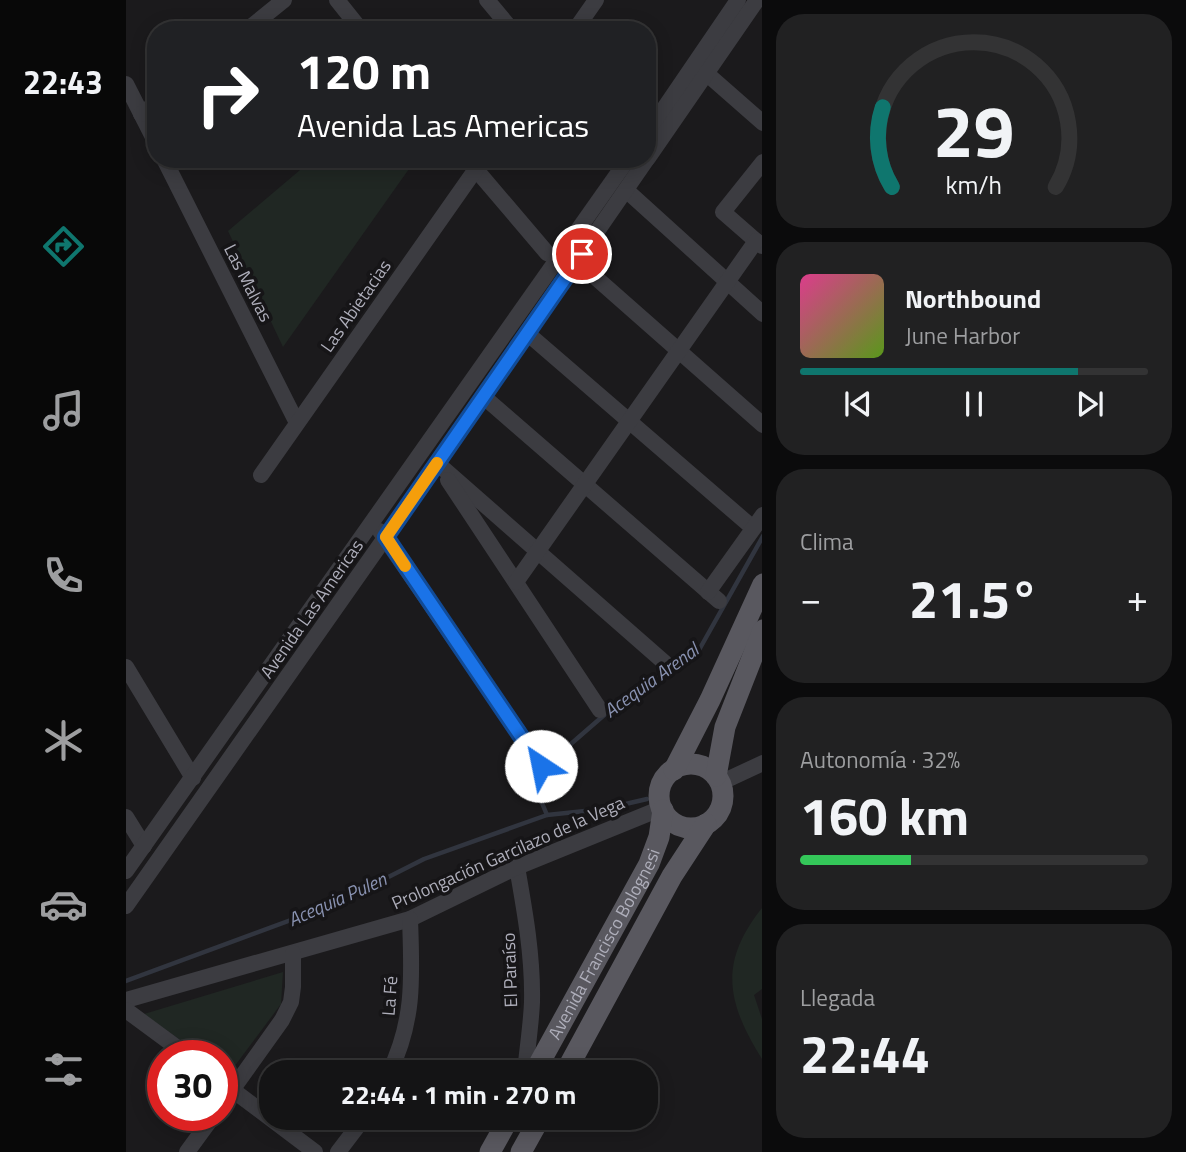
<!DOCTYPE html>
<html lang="es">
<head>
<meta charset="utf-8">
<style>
	body { margin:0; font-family:"Titillium Web",sans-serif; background:#212122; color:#f1f3f6; height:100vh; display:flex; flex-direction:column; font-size:26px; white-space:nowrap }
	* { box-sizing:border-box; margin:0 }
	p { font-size:23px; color:#9d9ea0 }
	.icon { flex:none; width:38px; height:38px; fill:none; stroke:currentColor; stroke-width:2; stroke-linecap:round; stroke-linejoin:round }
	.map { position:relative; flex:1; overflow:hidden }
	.panel { display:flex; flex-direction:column; gap:14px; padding:14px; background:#0b0b0c; width:424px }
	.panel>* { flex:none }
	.top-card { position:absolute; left:21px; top:21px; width:509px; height:147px; border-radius:28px; box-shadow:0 4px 18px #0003,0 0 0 2px #333334; background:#202124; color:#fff; overflow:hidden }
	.speed { position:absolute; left:21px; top:1040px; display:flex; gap:14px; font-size:35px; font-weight:700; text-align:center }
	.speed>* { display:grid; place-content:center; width:91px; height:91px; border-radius:50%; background:#141415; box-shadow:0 4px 18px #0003,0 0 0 2px #333334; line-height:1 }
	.speed .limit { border:10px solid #d22; background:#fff; color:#111 }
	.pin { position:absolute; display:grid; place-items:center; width:60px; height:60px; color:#fff; margin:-30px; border:4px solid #fff; border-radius:50%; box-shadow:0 2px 7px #0007 }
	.me { position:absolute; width:77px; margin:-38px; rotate:326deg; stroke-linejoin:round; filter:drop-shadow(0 0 5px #0008) }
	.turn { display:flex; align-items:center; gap:24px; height:147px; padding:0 35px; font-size:32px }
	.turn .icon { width:91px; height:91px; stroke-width:2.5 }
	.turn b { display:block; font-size:49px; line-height:60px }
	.big { font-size:52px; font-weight:700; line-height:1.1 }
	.panel .tile { flex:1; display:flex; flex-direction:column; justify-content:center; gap:10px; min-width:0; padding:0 24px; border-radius:28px; background:#212122 }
	.panel .dial { align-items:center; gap:0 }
	.dial svg { height:182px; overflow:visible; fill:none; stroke:#333334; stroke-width:7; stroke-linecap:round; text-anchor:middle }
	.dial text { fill:#f1f3f6; stroke:none }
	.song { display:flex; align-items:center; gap:21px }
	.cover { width:84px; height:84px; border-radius:10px; background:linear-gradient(135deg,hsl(330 70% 55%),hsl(90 70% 35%)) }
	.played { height:7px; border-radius:4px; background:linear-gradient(90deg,#0f766e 80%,#333334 80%) }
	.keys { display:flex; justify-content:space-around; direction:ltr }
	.heat { display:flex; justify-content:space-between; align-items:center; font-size:38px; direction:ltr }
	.charge { height:10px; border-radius:5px; background:linear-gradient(90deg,#34c759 32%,#333334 0) }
	.trip { position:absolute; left:133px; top:1060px; width:399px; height:70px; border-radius:28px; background:#141415; box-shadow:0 4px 18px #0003,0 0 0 2px #333334; font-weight:700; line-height:70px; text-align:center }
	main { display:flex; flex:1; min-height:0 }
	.dock { display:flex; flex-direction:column; width:126px; justify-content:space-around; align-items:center; background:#080808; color:#9d9ea0 }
	.dock .icon { width:49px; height:49px }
	.dock .active { color:#0f766e }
	.dock b { font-size:32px; color:#f1f3f6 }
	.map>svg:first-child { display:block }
</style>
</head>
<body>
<main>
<nav class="dock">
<b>22:43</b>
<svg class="icon active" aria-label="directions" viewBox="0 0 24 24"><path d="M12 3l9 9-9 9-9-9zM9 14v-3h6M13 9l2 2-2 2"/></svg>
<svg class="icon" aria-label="music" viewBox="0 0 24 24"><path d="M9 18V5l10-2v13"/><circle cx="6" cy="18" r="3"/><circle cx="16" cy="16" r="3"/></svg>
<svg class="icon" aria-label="phone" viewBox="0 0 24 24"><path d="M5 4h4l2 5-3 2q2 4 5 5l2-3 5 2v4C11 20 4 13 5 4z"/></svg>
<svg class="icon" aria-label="climate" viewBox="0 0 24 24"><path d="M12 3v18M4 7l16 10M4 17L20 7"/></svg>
<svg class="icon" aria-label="car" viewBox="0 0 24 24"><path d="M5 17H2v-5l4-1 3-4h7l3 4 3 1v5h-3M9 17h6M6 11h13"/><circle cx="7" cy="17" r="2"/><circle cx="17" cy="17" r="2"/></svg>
<svg class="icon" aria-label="filters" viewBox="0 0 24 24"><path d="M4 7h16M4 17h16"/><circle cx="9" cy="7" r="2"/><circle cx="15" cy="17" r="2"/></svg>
</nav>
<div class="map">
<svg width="637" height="1152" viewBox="0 0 637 1152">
	<rect width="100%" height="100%" fill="#1b1a1c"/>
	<!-- green -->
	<g fill="#202723">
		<polygon points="187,159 290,159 157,347 102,231"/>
		<path d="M636,908V989L628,995L636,1019V1059C601,1003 592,963 636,908Z"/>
		<polygon points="157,972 155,1004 102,1075 96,1070 96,1055 75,1055 18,1014"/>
	</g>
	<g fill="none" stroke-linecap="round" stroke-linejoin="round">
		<!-- stream -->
		<g stroke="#31353f" stroke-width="4.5">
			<polyline points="421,815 413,796 431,756 484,710 573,650 637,536"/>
			<polyline points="0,981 211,903 298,859 421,815 478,809 521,799"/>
		</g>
		<!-- minor -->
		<g stroke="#3c3c41" stroke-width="16">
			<polyline points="211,0 235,30"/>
			<polyline points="361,0 386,30"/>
			<polyline points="121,30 158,0"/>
			<polyline points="449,30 470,0"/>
			<polyline points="580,73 637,123"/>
			<polyline points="0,84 30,143"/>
			<polyline points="15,114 30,103"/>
			<polyline points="522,132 612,0"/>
			<polyline points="522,158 631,0"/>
			<polyline points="38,159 171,423"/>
			<polyline points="341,159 421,253 460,269 637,425"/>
			<polyline points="500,190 637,314"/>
			<polyline points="636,246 597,212 637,162"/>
			<polyline points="401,333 627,528"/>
			<polyline points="358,397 593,601"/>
			<polyline points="311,463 539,663"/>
			<polyline points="135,475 357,159"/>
			<polyline points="322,480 474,710"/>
			<polyline points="254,531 416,766"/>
			<polyline points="390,582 630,241"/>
			<polyline points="582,592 637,515"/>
			<polyline points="0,667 67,778"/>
			<polyline points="594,783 637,763"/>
			<polyline points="0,817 18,846"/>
			<path d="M391,867C399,912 407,957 406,1002C405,1026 401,1050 399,1073"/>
			<polyline points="0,871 502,159"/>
			<polyline points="0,906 268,525 521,159"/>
			<polyline points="0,1000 284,919 391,867 536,808"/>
			<polyline points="0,1010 61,1055"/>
			<path d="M263,1073C289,1020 286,976 284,919"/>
			<polyline points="96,1082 189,1152"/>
			<polyline points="96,1104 156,1020 165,1002 167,987 167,953"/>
			<polyline points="61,1152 88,1115"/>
			<polyline points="212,1152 238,1118"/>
		</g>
		<!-- major -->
		<g stroke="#59585f" stroke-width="21">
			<circle cx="565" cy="796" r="32"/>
			<polyline points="548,770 584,700 637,584"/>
			<polyline points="590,776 599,727 637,630"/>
			<path id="s1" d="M408,1073L523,864L533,837L537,810"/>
			<polyline points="439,1073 546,876 580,824"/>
			<polyline points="364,1152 383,1118"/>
			<polyline points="395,1152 414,1118"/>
		</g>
	</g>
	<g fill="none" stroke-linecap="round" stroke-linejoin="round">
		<defs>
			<polyline id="route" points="415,766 260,537 456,254"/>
		</defs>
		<!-- route casing -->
		<use href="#route" stroke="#114b97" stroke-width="18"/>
		<!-- route -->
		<use href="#route" stroke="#1a73e8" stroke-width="12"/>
		<!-- slow -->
		<polyline stroke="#f59e0b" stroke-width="12" points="279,566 260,537 311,463"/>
	</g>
	<g text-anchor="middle" stroke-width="7" stroke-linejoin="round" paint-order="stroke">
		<!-- street labels -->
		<g font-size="18" fill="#aeaeba" stroke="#161517">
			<text transform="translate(122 283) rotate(63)" y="6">Las Malvas</text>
			<text transform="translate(230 306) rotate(-55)" y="6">Las Abietacias</text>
			<text transform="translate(186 609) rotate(-55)" y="6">Avenida Las Americas</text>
			<text transform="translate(382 853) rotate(-24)" y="6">Prolongación Garcilazo de la Vega</text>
			<text dy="6" stroke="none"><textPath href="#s1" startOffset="147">Avenida Francisco Bolognesi</textPath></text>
			<text transform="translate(384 970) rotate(-92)" y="6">El Paraíso</text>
			<text transform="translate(264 996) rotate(-86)" y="6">La Fé</text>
		</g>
		<!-- water labels -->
		<g font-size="19" font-style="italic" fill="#8992b1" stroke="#161517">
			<text transform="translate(525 680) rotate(-36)" y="7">Acequia Arenal</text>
			<text transform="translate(211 899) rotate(-24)" y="7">Acequia Pulen</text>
		</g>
	</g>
</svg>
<div class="speed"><div class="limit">30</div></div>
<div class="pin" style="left:456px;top:254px;background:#d93025"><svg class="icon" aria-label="arrive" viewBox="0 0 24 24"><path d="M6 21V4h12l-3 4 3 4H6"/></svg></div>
<svg class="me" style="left:415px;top:766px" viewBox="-20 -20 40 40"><circle r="19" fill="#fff"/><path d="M0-13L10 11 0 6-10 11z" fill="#1a73e8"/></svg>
<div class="trip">22:44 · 1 min · 270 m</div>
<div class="top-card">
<div class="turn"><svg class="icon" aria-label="right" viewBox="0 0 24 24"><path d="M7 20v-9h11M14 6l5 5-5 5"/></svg><div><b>120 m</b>Avenida Las Americas</div></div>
</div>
</div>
<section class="panel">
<div class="tile dial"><svg viewBox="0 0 100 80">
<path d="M14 69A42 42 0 1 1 86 69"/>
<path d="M14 69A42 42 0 0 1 10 34" stroke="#0f766e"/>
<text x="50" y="56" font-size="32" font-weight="700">29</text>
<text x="50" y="72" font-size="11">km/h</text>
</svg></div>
<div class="tile">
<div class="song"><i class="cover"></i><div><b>Northbound</b><p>June Harbor</p></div></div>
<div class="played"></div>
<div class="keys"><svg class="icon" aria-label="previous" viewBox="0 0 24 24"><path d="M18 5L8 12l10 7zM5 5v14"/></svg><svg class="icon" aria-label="pause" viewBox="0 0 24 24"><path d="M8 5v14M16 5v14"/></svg><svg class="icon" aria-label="next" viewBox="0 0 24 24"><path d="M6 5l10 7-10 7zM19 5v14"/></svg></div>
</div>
<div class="tile"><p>Clima</p>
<div class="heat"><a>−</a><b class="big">21.5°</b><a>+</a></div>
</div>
<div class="tile"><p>Autonomía · 32%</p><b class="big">160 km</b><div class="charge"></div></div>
<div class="tile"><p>Llegada</p><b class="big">22:44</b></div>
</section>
</main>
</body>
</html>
